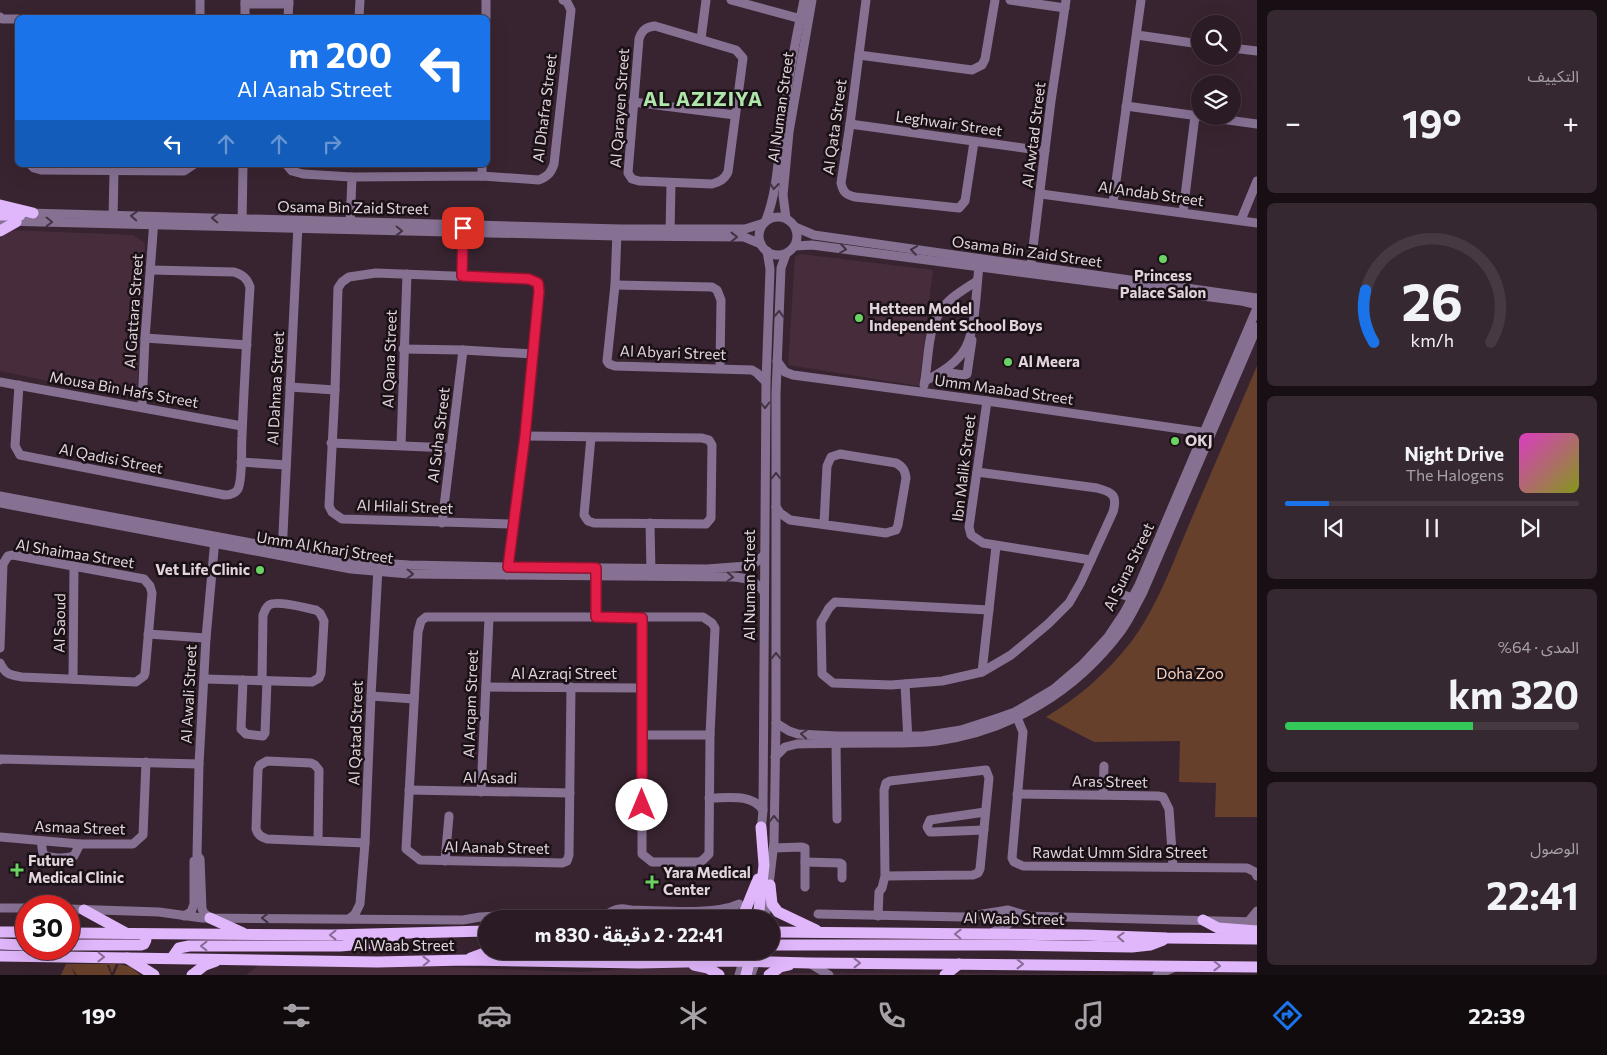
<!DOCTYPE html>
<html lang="ar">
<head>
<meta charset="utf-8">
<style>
	body { margin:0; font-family:Commissioner,"Noto Sans Arabic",sans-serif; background:#362831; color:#f1f3f6; direction:rtl; height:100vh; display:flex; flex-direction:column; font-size:19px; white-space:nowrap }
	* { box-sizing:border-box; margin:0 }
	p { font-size:16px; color:#a5a1a6 }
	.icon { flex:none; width:28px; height:28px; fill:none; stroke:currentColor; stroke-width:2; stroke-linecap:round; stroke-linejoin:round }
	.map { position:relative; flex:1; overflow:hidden; direction:ltr }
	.details { display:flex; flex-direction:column; gap:10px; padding:10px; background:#170f14; width:350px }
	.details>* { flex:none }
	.hud { position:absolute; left:15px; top:15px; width:475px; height:152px; border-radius:8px; box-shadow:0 5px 20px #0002,0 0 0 1px #463941; direction:rtl; background:#1a73e8; color:#fff; overflow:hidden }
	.tools { position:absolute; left:1191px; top:15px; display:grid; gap:10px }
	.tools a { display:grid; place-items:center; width:50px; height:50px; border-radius:50%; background:#2a1b24; box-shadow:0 5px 20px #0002,0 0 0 1px #463941; font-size:25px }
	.speed { position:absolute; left:15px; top:895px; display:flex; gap:10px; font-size:25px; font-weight:700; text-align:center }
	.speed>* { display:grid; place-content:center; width:65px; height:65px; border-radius:50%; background:#2a1b24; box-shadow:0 5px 20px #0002,0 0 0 1px #463941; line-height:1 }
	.speed .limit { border:8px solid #d22; background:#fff; color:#111 }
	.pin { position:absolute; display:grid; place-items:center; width:42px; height:42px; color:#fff; margin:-21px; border-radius:10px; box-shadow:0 2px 8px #0006 }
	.me { position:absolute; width:55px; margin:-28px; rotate:0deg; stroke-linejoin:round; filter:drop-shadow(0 0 4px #0008) }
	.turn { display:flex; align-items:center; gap:18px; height:105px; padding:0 15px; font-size:22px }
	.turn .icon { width:65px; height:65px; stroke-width:2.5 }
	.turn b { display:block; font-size:35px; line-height:42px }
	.lanes { display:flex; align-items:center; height:48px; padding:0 15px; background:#0003; justify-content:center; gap:25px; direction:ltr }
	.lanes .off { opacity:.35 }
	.big { font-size:38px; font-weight:700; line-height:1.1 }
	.details .card { flex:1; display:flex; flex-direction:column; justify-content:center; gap:8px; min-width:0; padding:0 18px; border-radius:8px; background:#362831 }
	.details .dial { align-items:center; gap:0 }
	.dial svg { height:130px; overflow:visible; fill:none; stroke:#463941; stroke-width:7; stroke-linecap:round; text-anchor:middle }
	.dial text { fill:#f1f3f6; stroke:none }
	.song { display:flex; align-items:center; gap:15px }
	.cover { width:60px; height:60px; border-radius:8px; background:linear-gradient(135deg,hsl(310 70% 55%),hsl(70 70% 35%)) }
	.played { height:5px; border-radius:2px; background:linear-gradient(90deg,#1a73e8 15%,#463941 15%) }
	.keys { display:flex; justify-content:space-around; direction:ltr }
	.heat { display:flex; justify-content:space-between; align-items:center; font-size:28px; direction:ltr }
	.charge { height:8px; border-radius:4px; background:linear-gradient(90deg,#34c759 64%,#463941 0) }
	.trip { position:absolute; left:478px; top:910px; width:302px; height:50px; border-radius:25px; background:#2a1b24; box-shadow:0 5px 20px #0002,0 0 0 1px #463941; font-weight:700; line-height:50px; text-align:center; direction:rtl }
	.menu { display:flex; height:80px; justify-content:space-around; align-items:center; background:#110b0e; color:#a5a1a6 }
	.menu .icon { width:35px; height:35px }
	.menu .current { color:#1a73e8 }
	.menu b { font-size:22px; color:#f1f3f6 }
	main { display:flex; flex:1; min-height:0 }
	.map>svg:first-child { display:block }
</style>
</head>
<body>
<main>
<section class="details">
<div class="card"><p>التكييف</p>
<div class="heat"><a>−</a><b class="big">19°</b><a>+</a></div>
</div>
<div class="card dial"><svg viewBox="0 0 100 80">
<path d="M14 69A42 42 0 1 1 86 69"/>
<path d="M14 69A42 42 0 0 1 9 37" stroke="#1a73e8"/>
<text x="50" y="56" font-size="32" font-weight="700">26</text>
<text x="50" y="72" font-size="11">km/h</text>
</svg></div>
<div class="card">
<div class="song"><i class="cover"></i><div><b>Night Drive</b><p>The Halogens</p></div></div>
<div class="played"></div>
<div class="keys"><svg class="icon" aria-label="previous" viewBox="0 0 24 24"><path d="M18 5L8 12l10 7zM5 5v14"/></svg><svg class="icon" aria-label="pause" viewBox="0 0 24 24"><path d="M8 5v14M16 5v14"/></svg><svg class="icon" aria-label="next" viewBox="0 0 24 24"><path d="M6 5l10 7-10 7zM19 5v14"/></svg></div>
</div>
<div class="card"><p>المدى · 64%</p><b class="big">320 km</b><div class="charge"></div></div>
<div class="card"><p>الوصول</p><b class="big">22:41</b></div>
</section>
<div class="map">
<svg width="1257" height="975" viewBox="0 0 1257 975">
	<rect width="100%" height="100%" fill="#382430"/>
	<!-- built -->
	<g fill="#472d3c">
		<polygon points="8,230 133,235 145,243 137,392 131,398 0,371 0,239"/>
		<polygon points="800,254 933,270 919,386 788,365 795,257"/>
		<polygon points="265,960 581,972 694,964 720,975 246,975"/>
		<polygon points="767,973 1125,974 1125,975 766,975"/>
	</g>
	<!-- green -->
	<g fill="#67402c">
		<path d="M1257,366V817H1215L1216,783L1179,782L1180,741L1094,742L1046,717C1079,697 1107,673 1131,642C1155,611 1173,563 1188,527C1211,473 1234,420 1257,366Z"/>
		<polygon points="66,964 116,964 112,973 109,965 107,965 111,975 77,975 71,967 75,975 61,975"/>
		<polygon points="119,964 131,967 140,975 114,975"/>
	</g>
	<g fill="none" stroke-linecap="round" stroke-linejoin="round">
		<!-- minor -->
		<g stroke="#867193" stroke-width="9">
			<polyline points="731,0 805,20"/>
			<path d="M866,0L850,124L841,183C843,192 846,195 855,197L959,208L965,201L974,142"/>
			<polyline points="1010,0 1065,8"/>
			<polyline points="245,4 289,4"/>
			<polyline points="0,17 2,19 18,19"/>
			<polyline points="200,18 200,0"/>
			<polyline points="245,18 245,0"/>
			<polyline points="288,18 289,0"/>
			<polyline points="359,18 360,0"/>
			<polyline points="486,18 486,0"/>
			<path d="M655,26L736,50L743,58L728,172C724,180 719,182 712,184L639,181L632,179L628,173L639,39C642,30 646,27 655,26Z"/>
			<polyline points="1137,35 1200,44"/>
			<polyline points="701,39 706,0"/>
			<polyline points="1232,48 1257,51"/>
			<polyline points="859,55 972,70 982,65 985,59 995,0"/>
			<polyline points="633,102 735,115"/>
			<polyline points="1126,106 1257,124"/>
			<polyline points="850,124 1045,151"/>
			<polyline points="31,165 34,168 41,170 184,171 193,165"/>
			<path d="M287,165L292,171L303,174L352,177L482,176L539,180C548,176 551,173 554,164L571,10L567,2L563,0"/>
			<polyline points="482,176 482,165"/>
			<polyline points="1041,194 1257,223"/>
			<polyline points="1113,203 1141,0"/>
			<polyline points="1183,212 1195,116"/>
			<polyline points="28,213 621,229 745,229 764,223"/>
			<circle cx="778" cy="236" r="19"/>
			<polyline points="786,218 783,195 789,132 812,0"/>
			<polyline points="113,219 114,171"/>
			<path d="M766,220C777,192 778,159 782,129C787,86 795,42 804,0"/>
			<polyline points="1241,220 1257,181"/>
			<polyline points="0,221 617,236 744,237 761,244"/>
			<polyline points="242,225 243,165"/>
			<polyline points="350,226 352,177"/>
			<polyline points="795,227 814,235 1257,298"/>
			<polyline points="617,232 615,285 607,361 609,364 615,366 752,370 757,373 766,382"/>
			<polyline points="670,234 671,183"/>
			<polyline points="795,246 812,245 1241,301 1257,305"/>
			<polyline points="1030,272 1051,101 1066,0"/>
			<polyline points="462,276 463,227"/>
			<polyline points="615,285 712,287 717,290 721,300 720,368"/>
			<polyline points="145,338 247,345"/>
			<polyline points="403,349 463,350 533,354"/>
			<polyline points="777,361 785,372 793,375 987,401 1209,433"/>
			<polyline points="942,372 964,375 967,374 972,340"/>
			<path d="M925,381C940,373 958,363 966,347C976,328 976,289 979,267"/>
			<polyline points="0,382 242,426"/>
			<path d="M19,385L15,446L20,455L225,495C230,495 235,494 238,489C243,478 241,449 242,436C244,386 247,336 250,287C247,278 243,275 234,272L151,270"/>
			<path d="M924,385C930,355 925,321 951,299C959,292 968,287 977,281"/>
			<polyline points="290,387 335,390"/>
			<polyline points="987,401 969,527 971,535 983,543 1091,560"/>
			<polyline points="142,407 145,338 154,220"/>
			<polyline points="525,436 702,438 709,440 712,445 711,518 706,524 594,523 588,521 584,515 591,437"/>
			<polyline points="331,443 451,448"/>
			<polyline points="401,445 407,274"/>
			<polyline points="241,462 286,465"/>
			<path d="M977,472L1097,488C1112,492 1118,495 1113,512L1081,582L1069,603L1048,624L1011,655L982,672L942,681L891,685L833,683L822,674L821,622L829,608L835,602L989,610"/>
			<polyline points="0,496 283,549 352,561 378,563 409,565 508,567 707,569 747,566 754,564 764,555"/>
			<path d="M0,503L351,569L409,574L733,577C747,578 755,580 764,592"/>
			<path d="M776,507L780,513L790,520L886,533L896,530L898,525L906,478C905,470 903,467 896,463L840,454L831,457L827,466L824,524"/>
			<polyline points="442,523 463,350"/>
			<polyline points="650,523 651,573"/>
			<polyline points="282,554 298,225"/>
			<polyline points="507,575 525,436 539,291 538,283 529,279 376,273 349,277 342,282 338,288 335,390 329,506 332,512 342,519 513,524"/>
			<polyline points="1121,594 1132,598"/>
			<polyline points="596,617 596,571"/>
			<polyline points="148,634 206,638"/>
			<path d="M0,648L3,564L8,556L13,555L144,579L150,586L152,593L145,673L144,676L136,682L22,677C10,675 6,675 0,663"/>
			<polyline points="982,672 996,546"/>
			<polyline points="73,679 74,566"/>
			<path d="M205,679L312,682L319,678L321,673L324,621L320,613L316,610C306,608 277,600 269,605C265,608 265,611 263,615L262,681"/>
			<polyline points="243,680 241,729 246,734 263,736 265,733 267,681"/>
			<polyline points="905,684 908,741"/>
			<polyline points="486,687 642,688"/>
			<polyline points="571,687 569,855 567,861 562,863 420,860 406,849 418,632 421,621 426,617 703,617 712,623 715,628 710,735 709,854 703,860 699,862 652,862 642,854 642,617"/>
			<polyline points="371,696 414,699"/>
			<polyline points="1016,715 1023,732 1012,858 1014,862 1023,866 1247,868 1255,872 1257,876"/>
			<polyline points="776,723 789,731 798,734 837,736 923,736 961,730 998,718 1015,712 1054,689 1082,665 1108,637 1124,613 1139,585 1257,308"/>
			<polyline points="642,735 710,735"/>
			<polyline points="836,742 837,819"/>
			<path d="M775,757L785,747L797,744C826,743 855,743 884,743C902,743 920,743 937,741C1011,731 1076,691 1121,631C1130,619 1136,605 1143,592L1257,327"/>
			<polyline points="0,760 1,759 199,764"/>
			<polyline points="409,790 570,793"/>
			<polyline points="481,792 489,618"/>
			<polyline points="1017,794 1158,796 1163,797 1169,809 1173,866"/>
			<polyline points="1103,795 1104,766"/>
			<path d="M709,798C728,798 751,793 763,810"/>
			<polyline points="984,830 933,832 930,832 927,827 930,820 985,812"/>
			<polyline points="761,833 763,810 766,382 770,269 767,251"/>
			<polyline points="0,837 80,844 133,844 143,835 146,762"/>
			<path d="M41,841L43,854C50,859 65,859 74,856L80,844"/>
			<path d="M318,841L319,770L315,765L311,763L267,761L260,765L258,769L256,829C258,835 261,837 267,839L365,843"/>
			<polyline points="774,848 802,847 805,848 805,887"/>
			<polyline points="445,861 449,816"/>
			<polyline points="805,862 840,863 842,864 842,878"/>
			<polyline points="0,908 26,908"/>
			<polyline points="69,909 159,912 202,918 463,920 480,917 498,916 616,919"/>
			<polyline points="818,914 964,917 1008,910 1025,915"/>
			<polyline points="184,916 191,912 194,904 194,861"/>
			<polyline points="878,916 879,892 882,888 885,876 884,790 886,783 890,781 986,770 989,778 980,869 978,873 973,875 885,876"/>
			<polyline points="210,918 204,913 202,909 200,859 197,855 199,764 206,638 215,539"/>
			<path d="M601,918C611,912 618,906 630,910C660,910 712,916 739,904"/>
			<polyline points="349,919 355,914 360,904 365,843 371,696 378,568"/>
			<polyline points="623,919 625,912 630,910"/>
			<polyline points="765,919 774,842 776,723 776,393 781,268 786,254"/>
			<polyline points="1248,922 1257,911"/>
			<path d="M993,932C1005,929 1011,919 1023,916L1257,922"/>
			<polyline points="809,963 829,975"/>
			<polyline points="739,975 746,951"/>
			<polyline points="751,975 759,951"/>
			<polyline points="1157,975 1173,968"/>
		</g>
		<!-- major -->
		<g stroke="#e1b7fc" stroke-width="11">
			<polyline points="0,205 33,213"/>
			<polyline points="0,215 20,215"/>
			<polyline points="0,231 16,222"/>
			<polyline points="770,885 772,904 778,912 816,930"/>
			<polyline points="84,910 126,933"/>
			<polyline points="210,918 243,933"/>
			<polyline points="496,919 498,916"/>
			<polyline points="740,919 745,911 758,879"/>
			<polyline points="758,919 764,865 761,827"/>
			<polyline points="1203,920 1218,928 1257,931"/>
			<polyline points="0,932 26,932"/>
			<polyline points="771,932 1085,935 1167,938 1257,939"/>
			<polyline points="69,933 332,935 486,931"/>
			<polyline points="0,944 26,945"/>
			<polyline points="69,945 141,945 144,944 146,940 144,934"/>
			<polyline points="771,945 1007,945 1132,947 1150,945 1163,940"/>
			<polyline points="0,956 377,962 467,960 639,963 731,961 809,963 1257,967"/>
			<polyline points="127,958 154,975"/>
			<polyline points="172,958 179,948 189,946 340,946 375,943 393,939"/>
			<polyline points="471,958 490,951"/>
			<polyline points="694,965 708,968 719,975"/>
			<polyline points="192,975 205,965 216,961"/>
			<polyline points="746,975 752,951"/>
			<polyline points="769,975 780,967 789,965"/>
			<polyline points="945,975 959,964"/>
		</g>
	</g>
	<!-- one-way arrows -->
	<defs><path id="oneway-chevron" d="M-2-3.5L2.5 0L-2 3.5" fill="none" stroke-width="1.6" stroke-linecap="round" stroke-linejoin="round" transform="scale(1.25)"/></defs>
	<g stroke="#403342">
		<use href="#oneway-chevron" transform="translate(774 186) rotate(97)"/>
		<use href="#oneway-chevron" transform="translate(134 216) rotate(-177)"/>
		<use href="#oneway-chevron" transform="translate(215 218) rotate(-178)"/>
		<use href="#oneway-chevron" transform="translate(49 222) rotate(1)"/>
		<use href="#oneway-chevron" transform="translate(399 231) rotate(1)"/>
		<use href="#oneway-chevron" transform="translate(734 237)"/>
		<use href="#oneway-chevron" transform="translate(843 249) rotate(8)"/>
		<use href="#oneway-chevron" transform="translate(914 250) rotate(-172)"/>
		<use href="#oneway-chevron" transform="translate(779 314) rotate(-87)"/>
		<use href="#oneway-chevron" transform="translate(765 405) rotate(90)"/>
		<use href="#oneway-chevron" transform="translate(776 476) rotate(-90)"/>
		<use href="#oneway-chevron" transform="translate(410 574) rotate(2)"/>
		<use href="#oneway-chevron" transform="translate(730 577) rotate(3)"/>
		<use href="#oneway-chevron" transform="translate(776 656) rotate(-90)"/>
		<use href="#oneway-chevron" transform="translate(804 734) rotate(-175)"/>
		<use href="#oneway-chevron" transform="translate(774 819) rotate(-90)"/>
		<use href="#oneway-chevron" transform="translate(265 918) rotate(-180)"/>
	</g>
	<g stroke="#876c94">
		<use href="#oneway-chevron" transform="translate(958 934) rotate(-179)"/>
		<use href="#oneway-chevron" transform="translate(333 935) rotate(180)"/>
		<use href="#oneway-chevron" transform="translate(1121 937) rotate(-178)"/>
		<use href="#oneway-chevron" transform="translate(204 946) rotate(-180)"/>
		<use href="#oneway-chevron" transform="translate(101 957) rotate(1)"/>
		<use href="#oneway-chevron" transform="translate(426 961) rotate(-1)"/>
		<use href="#oneway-chevron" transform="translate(857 963)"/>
		<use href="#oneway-chevron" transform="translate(1020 964)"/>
		<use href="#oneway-chevron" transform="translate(1217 966) rotate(1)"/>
	</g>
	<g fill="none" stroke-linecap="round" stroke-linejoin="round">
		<defs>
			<polyline id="route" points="463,228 462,276 529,279 538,283 539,291 525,436 508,567 596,568 596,617 642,618 642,805"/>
		</defs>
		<!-- route casing -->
		<use href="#route" stroke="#92132f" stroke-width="12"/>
		<!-- route -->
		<use href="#route" stroke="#e11d48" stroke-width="9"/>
	</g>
	<!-- markers -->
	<g fill="#6bd363" stroke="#1a1116" stroke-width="2">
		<circle cx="1163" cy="259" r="5"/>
		<circle cx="859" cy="318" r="5"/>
		<circle cx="1008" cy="362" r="5"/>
		<circle cx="1175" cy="441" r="5"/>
		<circle cx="260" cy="570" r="5"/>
		<path d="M14.5 862.5h5v5h5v5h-5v5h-5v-5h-5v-5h5z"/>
		<path d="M649.5 874.5h5v5h5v5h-5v5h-5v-5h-5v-5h5z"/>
	</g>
	<g text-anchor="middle" stroke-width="5" stroke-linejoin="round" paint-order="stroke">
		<!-- street labels -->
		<g font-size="15" fill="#e2d4dc" stroke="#1a1116">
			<text transform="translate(781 107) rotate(-82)" y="5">Al Numan Street</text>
			<text transform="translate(545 108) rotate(-83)" y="5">Al Dhafra Street</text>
			<text transform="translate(620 108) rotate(-86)" y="5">Al Qarayen Street</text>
			<text transform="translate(949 124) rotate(8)" y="5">Leghwair Street</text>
			<text transform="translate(835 127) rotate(-82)" y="5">Al Qata Street</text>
			<text transform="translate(1034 135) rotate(-83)" y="5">Al Awtad Street</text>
			<text transform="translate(1151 194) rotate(8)" y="5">Al Andab Street</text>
			<text transform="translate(353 208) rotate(1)" y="5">Osama Bin Zaid Street</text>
			<text transform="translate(1027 252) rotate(8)" y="5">Osama Bin Zaid Street</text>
			<text transform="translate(134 311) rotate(-86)" y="5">Al Gattara Street</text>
			<text transform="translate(673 353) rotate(2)" y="5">Al Abyari Street</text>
			<text transform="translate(390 359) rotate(-88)" y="5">Al Qana Street</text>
			<text transform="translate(276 388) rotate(-87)" y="5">Al Dahnaa Street</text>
			<text transform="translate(124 390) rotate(10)" y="5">Mousa Bin Hafs Street</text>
			<text transform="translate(1004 390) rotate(8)" y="5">Umm Maabad Street</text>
			<text transform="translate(439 435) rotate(-83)" y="5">Al Suha Street</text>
			<text transform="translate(111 459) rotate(11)" y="5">Al Qadisi Street</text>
			<text transform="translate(964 468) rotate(-83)" y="5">Ibn Malik Street</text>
			<text transform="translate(405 507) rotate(2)" y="5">Al Hilali Street</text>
			<text transform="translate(325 548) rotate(9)" y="5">Umm Al Kharj Street</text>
			<text transform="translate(75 554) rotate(9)" y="5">Al Shaimaa Street</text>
			<text transform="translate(1129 567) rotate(-64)" y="5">Al Suna Street</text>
			<text transform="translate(750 585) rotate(-90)" y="5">Al Numan Street</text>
			<text transform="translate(60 623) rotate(-89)" y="5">Al Saoud</text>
			<text x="564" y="679">Al Azraqi Street</text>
			<text transform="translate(189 694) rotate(-87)" y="5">Al Awali Street</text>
			<text transform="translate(471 704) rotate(-88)" y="5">Al Arqam Street</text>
			<text transform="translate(356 733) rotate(-88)" y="5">Al Qatad Street</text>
			<text transform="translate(490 778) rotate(1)" y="5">Al Asadi</text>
			<text transform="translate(1110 782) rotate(1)" y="5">Aras Street</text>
			<text transform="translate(80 828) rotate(2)" y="5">Asmaa Street</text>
			<text transform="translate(497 848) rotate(1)" y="5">Al Aanab Street</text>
			<text x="1120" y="858">Rawdat Umm Sidra Street</text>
			<text transform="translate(1014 919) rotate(1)" y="5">Al Waab Street</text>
			<text x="404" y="951">Al Waab Street</text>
		</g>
		<!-- poi labels -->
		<g font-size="15" font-weight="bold" fill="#e2d4dc" stroke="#1a1116" text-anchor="start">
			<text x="1163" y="281" text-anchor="middle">Princess<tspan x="1163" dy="17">Palace Salon</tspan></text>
			<text x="869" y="314">Hetteen Model<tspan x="869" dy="17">Independent School Boys</tspan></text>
			<text x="1018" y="367">Al Meera</text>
			<text x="1185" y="446">OKJ</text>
			<text x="250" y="575" text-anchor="end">Vet Life Clinic</text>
			<text x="28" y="866">Future<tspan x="28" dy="17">Medical Clinic</tspan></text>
			<text x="663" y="878">Yara Medical<tspan x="663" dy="17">Center</tspan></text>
		</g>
		<!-- park labels -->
		<g font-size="15" fill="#fdd2bd" stroke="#1a1116">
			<text x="1190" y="679">Doha Zoo</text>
		</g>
		<!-- district labels -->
		<g font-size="20" font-weight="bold" letter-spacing="1" fill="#afe6a9" stroke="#1a1116">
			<text x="703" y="106">AL AZIZIYA</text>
		</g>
	</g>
</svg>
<div class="tools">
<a><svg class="icon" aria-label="search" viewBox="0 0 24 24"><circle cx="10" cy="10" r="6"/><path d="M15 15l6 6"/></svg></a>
<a><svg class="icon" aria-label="layers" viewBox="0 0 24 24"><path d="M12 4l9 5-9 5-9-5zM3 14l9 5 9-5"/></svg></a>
</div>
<div class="speed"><div class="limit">30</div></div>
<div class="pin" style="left:463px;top:228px;background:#d93025"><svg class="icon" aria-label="arrive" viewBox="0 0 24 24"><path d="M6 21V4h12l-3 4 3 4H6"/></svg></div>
<svg class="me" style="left:642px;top:805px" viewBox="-20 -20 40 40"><circle r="19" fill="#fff"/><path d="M0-13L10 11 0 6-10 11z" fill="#e11d48"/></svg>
<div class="trip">22:41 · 2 دقيقة · 830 m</div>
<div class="hud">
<div class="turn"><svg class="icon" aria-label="left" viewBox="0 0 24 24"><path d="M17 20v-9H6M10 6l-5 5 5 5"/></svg><div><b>200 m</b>Al Aanab Street</div></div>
<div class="lanes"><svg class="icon" aria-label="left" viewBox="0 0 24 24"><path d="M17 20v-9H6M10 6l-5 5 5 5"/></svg><svg class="icon off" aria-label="ahead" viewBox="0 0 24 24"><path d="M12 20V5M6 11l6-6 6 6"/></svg><svg class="icon off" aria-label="ahead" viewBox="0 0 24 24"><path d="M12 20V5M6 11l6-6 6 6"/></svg><svg class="icon off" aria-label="right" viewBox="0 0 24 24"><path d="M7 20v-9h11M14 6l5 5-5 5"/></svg></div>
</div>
</div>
</main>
<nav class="menu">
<b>22:39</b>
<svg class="icon current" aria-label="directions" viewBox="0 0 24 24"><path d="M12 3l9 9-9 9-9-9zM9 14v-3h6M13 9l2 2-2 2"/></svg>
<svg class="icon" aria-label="music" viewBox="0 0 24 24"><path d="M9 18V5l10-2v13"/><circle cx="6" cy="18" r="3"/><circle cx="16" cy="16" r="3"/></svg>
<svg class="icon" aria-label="phone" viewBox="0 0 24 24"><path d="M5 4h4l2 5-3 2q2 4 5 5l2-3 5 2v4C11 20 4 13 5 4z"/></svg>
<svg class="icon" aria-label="climate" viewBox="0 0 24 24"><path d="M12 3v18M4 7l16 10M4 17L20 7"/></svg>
<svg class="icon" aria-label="car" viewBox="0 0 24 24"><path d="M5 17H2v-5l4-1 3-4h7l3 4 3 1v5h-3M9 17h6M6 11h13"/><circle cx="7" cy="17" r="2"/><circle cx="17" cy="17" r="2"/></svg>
<svg class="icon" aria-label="filters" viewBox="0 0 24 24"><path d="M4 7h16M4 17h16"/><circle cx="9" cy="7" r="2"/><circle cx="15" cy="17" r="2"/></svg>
<b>19°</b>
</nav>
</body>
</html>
